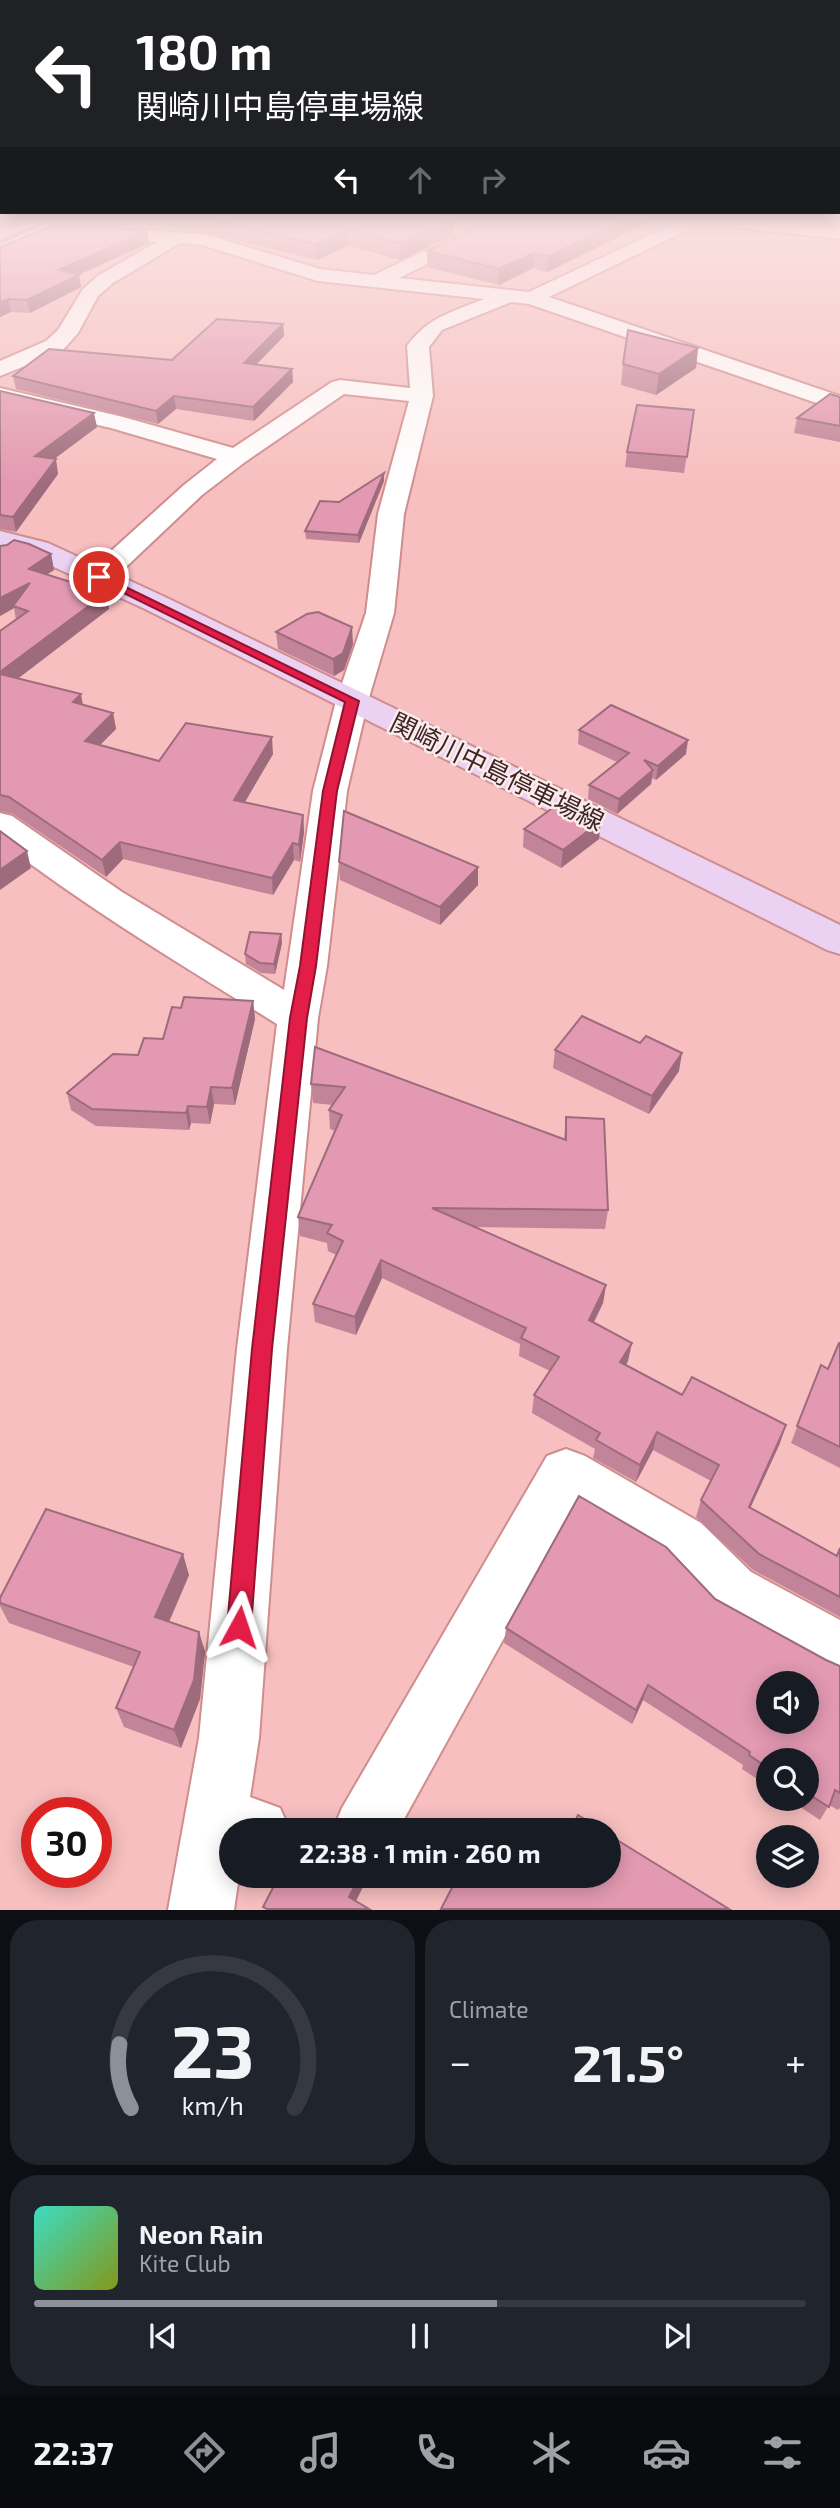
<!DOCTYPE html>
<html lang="en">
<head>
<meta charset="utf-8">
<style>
	body { margin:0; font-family:"Exo 2","Noto Sans JP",sans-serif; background:#20242c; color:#f1f3f6; height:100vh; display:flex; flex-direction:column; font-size:26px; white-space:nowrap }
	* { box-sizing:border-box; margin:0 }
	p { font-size:23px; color:#9ea1a6 }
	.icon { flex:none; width:38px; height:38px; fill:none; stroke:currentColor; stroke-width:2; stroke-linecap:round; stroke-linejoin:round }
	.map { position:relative; height:1910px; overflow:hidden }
	.sheet { display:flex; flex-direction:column; gap:10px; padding:10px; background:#0d0f14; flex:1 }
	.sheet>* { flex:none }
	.top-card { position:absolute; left:0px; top:0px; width:840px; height:214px; box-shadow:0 4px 18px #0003; background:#202124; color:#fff; overflow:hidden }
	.buttons { position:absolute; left:756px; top:1671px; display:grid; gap:14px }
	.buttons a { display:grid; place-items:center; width:63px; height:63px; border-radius:50%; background:#171b24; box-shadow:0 4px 18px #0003; font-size:35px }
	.speed { position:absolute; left:21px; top:1797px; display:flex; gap:14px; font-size:35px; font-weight:700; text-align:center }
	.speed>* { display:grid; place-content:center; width:91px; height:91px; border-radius:50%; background:#171b24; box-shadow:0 4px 18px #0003; line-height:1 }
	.speed .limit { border:10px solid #d22; background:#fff; color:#111 }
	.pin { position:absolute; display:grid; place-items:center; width:60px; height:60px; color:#fff; margin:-30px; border:4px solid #fff; border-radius:50%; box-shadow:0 2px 7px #0007 }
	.me { position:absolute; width:77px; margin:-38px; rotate:5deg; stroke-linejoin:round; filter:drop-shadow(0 0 5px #0008) }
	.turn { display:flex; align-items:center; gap:24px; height:147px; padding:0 21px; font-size:32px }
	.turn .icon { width:91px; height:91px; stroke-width:2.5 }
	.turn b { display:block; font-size:49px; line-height:60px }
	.lanes { display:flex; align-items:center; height:66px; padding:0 21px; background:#0003; justify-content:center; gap:35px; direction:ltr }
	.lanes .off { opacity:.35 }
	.big { font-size:52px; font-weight:700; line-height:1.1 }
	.sheet .tile { flex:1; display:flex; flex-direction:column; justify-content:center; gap:10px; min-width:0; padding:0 24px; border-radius:28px; background:#20242c }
	.sheet .dial { align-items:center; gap:0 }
	.dial svg { height:182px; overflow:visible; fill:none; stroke:#363941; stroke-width:7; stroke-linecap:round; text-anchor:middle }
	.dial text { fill:#f1f3f6; stroke:none }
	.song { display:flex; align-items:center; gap:21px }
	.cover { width:84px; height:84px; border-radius:10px; background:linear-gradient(135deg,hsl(170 70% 55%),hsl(70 70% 35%)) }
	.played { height:7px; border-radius:4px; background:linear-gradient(90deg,#8c9099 60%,#363941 60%) }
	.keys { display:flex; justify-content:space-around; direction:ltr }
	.heat { display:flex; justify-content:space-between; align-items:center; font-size:38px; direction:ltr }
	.sheet .tiles { flex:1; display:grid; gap:10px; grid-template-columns:1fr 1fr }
	.tile:last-child { grid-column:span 2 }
	.trip { position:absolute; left:219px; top:1818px; width:402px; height:70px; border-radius:35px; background:#171b24; box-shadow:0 4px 18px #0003; font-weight:700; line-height:70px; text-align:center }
	.tab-bar { display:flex; height:112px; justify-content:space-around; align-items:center; background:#090b0e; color:#9ea1a6 }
	.tab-bar .icon { width:49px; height:49px }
	.tab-bar .on { color:#8c9099 }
	.tab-bar b { font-size:32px; color:#f1f3f6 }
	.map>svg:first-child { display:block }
</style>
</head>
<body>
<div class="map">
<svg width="840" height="1910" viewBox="0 0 840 1910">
	<rect width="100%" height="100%" fill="#f7bfbf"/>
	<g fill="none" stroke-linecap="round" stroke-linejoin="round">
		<!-- stream -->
		<polyline stroke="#648ac0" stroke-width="6" points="0,244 32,229"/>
		<defs>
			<g id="street">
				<polygon points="54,220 72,220 63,231 0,258 0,245"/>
				<path d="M488,220H510L507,224L399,278L529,292L682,220H759L840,229V239L714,225L706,221L549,297L840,396V411L529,304L511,302L442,330L429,347L433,396L404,514L394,613L368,701L347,791L327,966L318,1018L287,1349L259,1738L250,1797L280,1808L290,1830H231V1876H239L234,1910H168L199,1738L237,1349L277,1024C183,966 88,909 0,841V813L12,816L122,892L284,990L313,791L336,701L366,613L378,514L409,401L344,394L245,462L202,495L109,583L99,585L89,583L85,577L89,571L184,485L217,459L111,428L0,402V388L123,417L233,448L332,382L340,380L410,388L407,346C428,317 452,312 484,299L318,281L202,245L180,243L113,283L98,296L78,333L62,351L0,376V361L46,341L58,330L83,289L99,275L157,242L97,236L88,231L91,227L204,234L320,269L374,275Z"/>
				<polygon points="566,1449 585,1456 701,1523 751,1572 840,1620 840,1681 819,1673 711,1612 663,1561 575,1509 398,1830 333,1830 342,1808 547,1456"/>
			</g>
			<polygon id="secondary" points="0,531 48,543 165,597 840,925 840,954 827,950 145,609 28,555 0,547"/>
			<polygon id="highway" points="0,220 32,220 29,224 0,230"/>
		</defs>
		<!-- street casing -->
		<use href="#street" stroke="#cf8d8e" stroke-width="4"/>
		<!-- secondary casing -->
		<use href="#secondary" stroke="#cf8d8e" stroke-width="4"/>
		<!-- highway casing -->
		<use href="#highway" stroke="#fff" stroke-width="4"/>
		<!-- street -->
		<use href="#street" fill="#fff" fill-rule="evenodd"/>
		<!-- secondary -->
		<use href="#secondary" fill="#ebd2f2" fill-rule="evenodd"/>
		<!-- highway -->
		<use href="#highway" fill="#bb69d4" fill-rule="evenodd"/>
	</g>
	<!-- wall -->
	<g fill="#c28498">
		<polygon points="80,220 454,220 454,234 400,260 348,246 317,260 185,228"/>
		<polygon points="653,220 547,272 533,268 499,285 427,267 427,251"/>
		<polygon points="147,231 149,243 78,275 81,287 30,313 11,312 0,317 0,247"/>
		<polygon points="283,324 284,336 256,365 292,369 293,382 254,421 176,409 158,424 16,389 13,376 172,360"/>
		<polygon points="698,348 696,368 656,395 621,385 623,364"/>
		<polygon points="0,391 97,427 54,459 58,474 16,532 0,529"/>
		<polygon points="840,397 840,442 794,433 797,418"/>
		<polygon points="694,410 684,473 625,467 627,452"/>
		<polygon points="384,481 359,543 306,539 305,531 339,502"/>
		<polygon points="51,554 54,570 47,574 106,593 109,609 18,678 83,705 113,713 116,729 100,745 159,761 273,754 245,802 303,815 304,832 300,862 294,860 273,895 123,859 106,877 13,814 0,811 0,631 16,620 14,608 0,616"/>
		<polygon points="276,632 353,644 344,670 334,676 278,649"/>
		<polygon points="579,730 686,754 656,780 652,778 651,784 617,814 588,799 589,785 617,762 578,744"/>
		<polygon points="524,829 599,839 561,868 523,847"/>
		<polygon points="339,862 478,885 440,925 340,880"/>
		<polygon points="281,934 282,943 275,974 261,973 246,964 245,954"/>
		<polygon points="253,1001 255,1019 235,1105 214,1104 210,1124 191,1123 189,1130 96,1126 71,1110 67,1093 138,1055 163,1039 181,1008"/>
		<polygon points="315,1047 564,1139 566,1117 608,1210 605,1229 476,1227 606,1285 603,1303 594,1322 628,1361 626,1365 780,1443 750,1508 836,1555 840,1547 840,1617 753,1570 696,1517 701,1500 711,1481 653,1450 636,1482 593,1458 595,1449 532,1413 534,1395 550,1371 519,1356 520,1344 382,1278 356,1335 315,1322 313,1304 336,1255 328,1251 327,1243 300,1236 298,1217 335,1131 330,1129 329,1110 333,1105 313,1103 311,1084"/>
		<polygon points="555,1050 679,1071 649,1114 553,1068"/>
		<polygon points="840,1343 840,1468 791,1443 821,1365 828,1369"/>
		<polygon points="189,1575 169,1622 199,1632 205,1652 200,1699 181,1748 124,1727 116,1708 134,1667 9,1623 0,1606 0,1598"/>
		<polygon points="715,1599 826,1660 840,1666 840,1808 838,1810 829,1805 820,1820 788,1799 807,1799 807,1760 768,1760 768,1786 742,1769 743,1765 643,1700 632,1724 504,1643 506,1628"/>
	</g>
	<!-- shaded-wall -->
	<g fill="#9e6b7c">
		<polygon points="450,220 454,220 454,234 400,260 400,243"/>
		<polygon points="624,220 653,220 547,272 548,256"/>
		<polygon points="348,230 348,246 317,260 316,244"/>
		<polygon points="147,231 149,243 60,283 58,270"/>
		<polygon points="534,253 533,268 499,285 499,269"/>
		<polygon points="79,275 81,287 30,313 27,300"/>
		<polygon points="8,299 11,312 0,317 0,302"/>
		<polygon points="283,324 284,336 245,376 244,363"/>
		<polygon points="698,348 696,368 656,395 659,374"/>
		<polygon points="292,369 293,382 254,421 253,407"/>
		<polygon points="174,396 176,409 158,424 156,411"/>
		<polygon points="94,413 97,427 38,471 35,456"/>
		<polygon points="56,459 58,474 16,532 13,517"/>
		<polygon points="384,473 384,481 359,543 358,535"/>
		<polygon points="51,554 54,570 32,584 29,569"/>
		<polygon points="30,583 13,606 14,608 0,616 0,598"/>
		<polygon points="106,593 109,609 3,690 0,679 0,672"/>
		<polygon points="352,627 353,644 344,670 334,676 333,659"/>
		<polygon points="81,694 84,711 73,702"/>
		<polygon points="113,713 116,729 88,757 85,741"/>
		<polygon points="272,737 273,754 236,817 234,800"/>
		<polygon points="688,740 686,754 656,780 658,766"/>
		<polygon points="653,770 651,784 617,814 619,799"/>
		<polygon points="303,815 304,832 300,862 299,845"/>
		<polygon points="601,821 599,839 561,868 563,850"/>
		<polygon points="120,842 123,859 106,877 102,860"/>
		<polygon points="293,843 294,860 273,895 272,878"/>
		<polygon points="27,851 31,868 0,890 0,870"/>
		<polygon points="478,867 478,885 440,925 440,907"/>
		<polygon points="281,934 282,943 275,974 274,964"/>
		<polygon points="253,1001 255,1019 235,1105 232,1088"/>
		<polygon points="682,1053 679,1071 649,1114 652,1096"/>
		<polygon points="211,1087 214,1104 210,1124 207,1107"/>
		<polygon points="188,1106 191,1123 189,1130 186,1113"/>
		<polygon points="381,1260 382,1278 356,1335 355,1317"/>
		<polygon points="606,1285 603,1303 586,1338 589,1320"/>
		<polygon points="632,1343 628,1361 617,1380 620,1362"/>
		<polygon points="786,1425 780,1443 743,1524 749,1507"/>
		<polygon points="657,1432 653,1450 636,1482 640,1465"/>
		<polygon points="183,1554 189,1575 162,1638 155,1617"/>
		<polygon points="199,1632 205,1652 200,1699 181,1748 174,1730"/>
		<polygon points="648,1685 643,1700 632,1724 636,1710"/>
		<polygon points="360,1876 362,1876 363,1887 352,1909 349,1897"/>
	</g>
	<!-- building -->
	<g fill="#e299b1" stroke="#9e6b7c" stroke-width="2" fill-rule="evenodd">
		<polygon points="213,220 450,220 400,243 348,230 316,244"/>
		<polygon points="492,220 624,220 548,256 534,253 499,269 427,251"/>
		<polygon points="57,224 147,231 58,270 79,275 27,300 8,299 0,302 0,247"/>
		<polygon points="217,319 283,324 244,363 292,369 253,407 174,396 156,411 13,376 49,349 172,360"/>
		<polygon points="628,330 698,348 659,374 623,364"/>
		<polygon points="0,391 94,413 35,456 56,459 13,517 0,515"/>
		<polygon points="830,394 840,397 840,426 797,418"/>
		<polygon points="637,405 694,410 687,457 627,452"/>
		<polygon points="384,473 358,535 305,531 320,501 339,502"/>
		<polygon points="14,540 29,544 51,554 29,569 106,593 0,672 0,631 28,611 13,606 30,583 0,598 0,546 7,545"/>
		<polygon points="318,612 352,627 343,653 333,659 276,632 307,614"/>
		<polygon points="0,674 81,694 73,702 113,713 85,741 159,761 186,723 272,737 234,800 303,815 299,845 293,843 272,878 120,842 102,860 9,797 0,795"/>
		<polygon points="611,705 688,740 658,766 644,760 653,770 619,799 589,785 629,753 579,730"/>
		<polygon points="564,802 601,821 563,850 524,829 555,806 558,807"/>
		<polygon points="344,811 478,867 440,907 339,862"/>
		<polygon points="0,831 27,851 0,870"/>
		<polygon points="250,932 281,934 274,964 260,963 245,954"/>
		<polygon points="184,997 253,1001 232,1088 211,1087 207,1107 188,1106 186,1113 92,1109 67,1093 113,1054 138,1055 144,1038 163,1039 172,1007 181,1008"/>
		<polygon points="582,1016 640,1043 646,1036 682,1053 652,1096 555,1050"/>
		<polygon points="315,1047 566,1140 566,1117 604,1119 608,1210 432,1208 606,1285 589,1320 632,1343 620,1362 682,1395 692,1377 786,1425 749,1507 837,1556 840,1548 840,1597 759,1554 701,1500 719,1465 657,1432 640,1465 596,1440 600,1433 534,1395 559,1357 521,1338 526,1328 381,1260 355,1317 313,1304 343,1241 327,1233 332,1225 298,1217 299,1214 342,1115 329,1110 345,1087 311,1084"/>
		<polygon points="839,1343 840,1343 840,1447 797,1426 821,1365 828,1369"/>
		<path d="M579,1496L666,1547L715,1599L826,1660L840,1666V1793L835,1790L829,1807L807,1793V1760H768V1768L749,1755L750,1752L648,1685L636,1710L506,1628ZM768,1684H807V1722H768Z"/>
		<polygon points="46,1509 183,1554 155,1617 199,1632 194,1680 174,1730 116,1708 140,1652 0,1603 0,1598"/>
		<polygon points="578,1815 602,1830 571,1830"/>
		<polygon points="487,1819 505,1830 481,1830"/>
		<polygon points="609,1835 729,1909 441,1909 458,1876 609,1876"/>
		<polygon points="279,1876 360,1876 349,1897 369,1909 267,1909 263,1907"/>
	</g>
	<!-- sky -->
	<linearGradient id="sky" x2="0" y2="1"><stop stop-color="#73a3d8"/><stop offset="0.45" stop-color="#fbe2e2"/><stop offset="1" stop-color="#fbe2e2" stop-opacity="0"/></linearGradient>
	<rect width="840" height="487" fill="url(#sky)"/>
	<!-- route -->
	<polygon fill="#e11d48" stroke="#92132f" stroke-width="2" points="99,574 359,701 337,791 316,966 307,1018 272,1349 251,1627 247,1635 239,1639 230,1635 227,1627 252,1349 290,1018 300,966 323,791 345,702 95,579 93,577"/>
	<g text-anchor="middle" stroke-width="5" stroke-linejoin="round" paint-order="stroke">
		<!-- street labels -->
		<g font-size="26" fill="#3f2425" stroke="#fbecec">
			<text transform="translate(497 772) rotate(26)" y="9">関崎川中島停車場線</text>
		</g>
	</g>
</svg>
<div class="buttons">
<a><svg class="icon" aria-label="sound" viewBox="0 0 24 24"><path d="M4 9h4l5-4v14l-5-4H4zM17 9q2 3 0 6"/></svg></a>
<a><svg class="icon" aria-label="search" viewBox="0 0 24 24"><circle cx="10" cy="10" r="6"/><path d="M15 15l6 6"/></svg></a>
<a><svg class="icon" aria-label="layers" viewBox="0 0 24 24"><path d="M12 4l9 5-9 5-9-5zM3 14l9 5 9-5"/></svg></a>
</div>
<div class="speed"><div class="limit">30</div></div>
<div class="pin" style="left:99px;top:577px;background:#d93025"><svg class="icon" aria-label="arrive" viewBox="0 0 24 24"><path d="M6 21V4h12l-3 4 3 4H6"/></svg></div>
<svg class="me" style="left:239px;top:1627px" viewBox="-20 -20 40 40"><path d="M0-17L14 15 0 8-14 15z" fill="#e11d48" stroke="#fff" stroke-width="4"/></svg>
<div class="trip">22:38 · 1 min · 260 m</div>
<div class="top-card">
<div class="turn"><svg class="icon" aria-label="left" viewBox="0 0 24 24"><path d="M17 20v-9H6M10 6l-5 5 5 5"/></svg><div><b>180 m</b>関崎川中島停車場線</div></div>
<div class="lanes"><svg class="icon" aria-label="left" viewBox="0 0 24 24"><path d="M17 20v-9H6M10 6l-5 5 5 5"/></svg><svg class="icon off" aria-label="ahead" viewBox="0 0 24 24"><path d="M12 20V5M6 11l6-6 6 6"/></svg><svg class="icon off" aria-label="right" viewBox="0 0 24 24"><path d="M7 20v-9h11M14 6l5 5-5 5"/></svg></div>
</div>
</div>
<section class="sheet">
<div class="tiles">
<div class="tile dial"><svg viewBox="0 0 100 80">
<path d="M14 69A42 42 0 1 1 86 69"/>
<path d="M14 69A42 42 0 0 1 9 41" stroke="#8c9099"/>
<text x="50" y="56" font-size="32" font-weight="700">23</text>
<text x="50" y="72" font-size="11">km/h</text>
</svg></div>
<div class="tile"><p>Climate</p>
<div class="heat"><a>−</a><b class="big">21.5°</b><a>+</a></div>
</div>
<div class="tile">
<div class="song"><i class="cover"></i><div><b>Neon Rain</b><p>Kite Club</p></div></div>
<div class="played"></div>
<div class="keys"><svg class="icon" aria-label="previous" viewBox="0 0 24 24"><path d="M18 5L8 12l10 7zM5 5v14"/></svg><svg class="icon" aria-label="pause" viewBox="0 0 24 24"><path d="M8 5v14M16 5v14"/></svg><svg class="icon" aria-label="next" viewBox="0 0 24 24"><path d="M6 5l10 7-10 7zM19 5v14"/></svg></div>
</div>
</div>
</section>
<nav class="tab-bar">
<b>22:37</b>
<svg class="icon on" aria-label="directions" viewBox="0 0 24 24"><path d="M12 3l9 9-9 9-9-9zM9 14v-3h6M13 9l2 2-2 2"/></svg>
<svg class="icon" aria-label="music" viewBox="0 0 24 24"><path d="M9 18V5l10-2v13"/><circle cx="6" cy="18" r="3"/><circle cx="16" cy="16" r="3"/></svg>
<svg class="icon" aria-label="phone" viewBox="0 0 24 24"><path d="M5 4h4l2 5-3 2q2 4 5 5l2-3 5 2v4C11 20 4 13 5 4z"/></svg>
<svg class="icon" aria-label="climate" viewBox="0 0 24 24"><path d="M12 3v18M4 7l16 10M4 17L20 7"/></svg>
<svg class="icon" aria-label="car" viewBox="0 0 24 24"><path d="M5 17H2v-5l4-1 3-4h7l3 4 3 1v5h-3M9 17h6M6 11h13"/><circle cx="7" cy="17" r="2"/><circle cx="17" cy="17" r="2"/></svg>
<svg class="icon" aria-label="filters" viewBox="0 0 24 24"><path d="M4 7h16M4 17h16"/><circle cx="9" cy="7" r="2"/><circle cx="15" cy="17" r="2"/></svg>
</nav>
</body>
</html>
